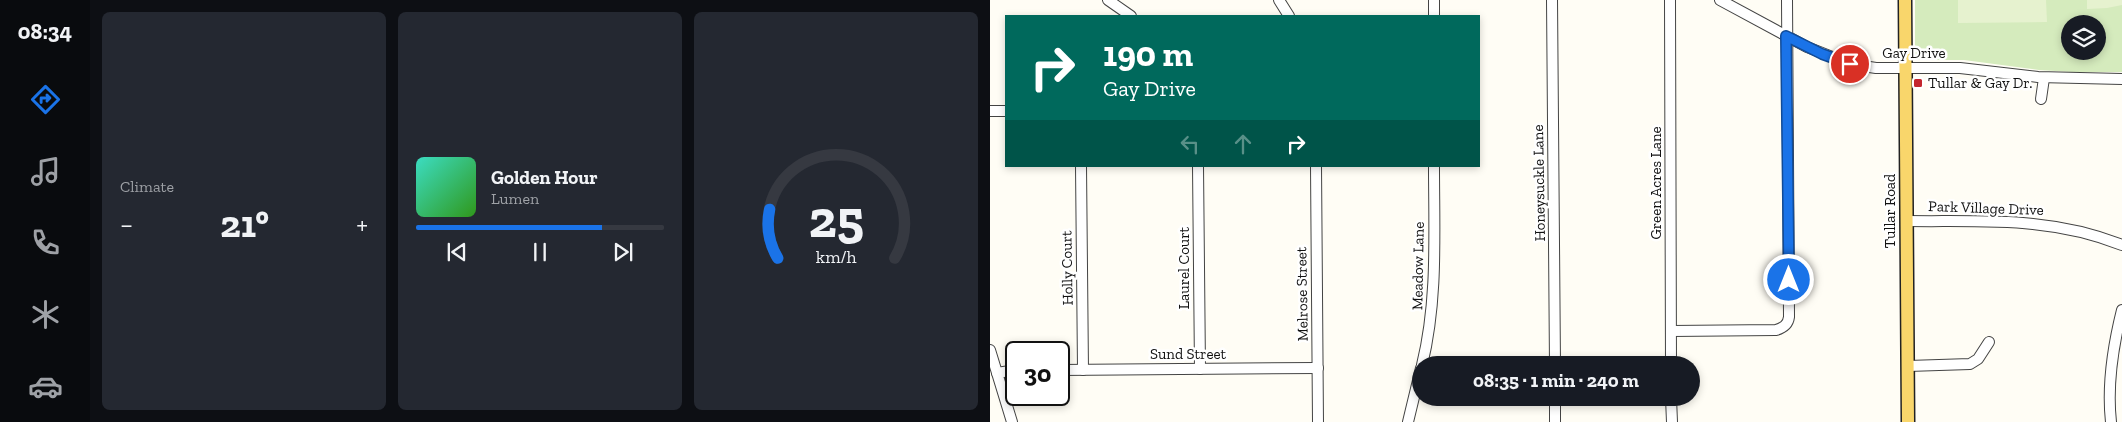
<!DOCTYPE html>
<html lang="en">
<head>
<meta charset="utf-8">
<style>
	body { margin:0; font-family:"Zilla Slab",serif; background:#242831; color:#f1f3f6; height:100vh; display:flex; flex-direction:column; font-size:19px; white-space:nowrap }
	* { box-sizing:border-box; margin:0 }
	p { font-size:16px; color:#9ea1a6 }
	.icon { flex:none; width:28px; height:28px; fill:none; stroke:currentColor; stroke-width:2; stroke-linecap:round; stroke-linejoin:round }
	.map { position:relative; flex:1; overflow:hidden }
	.side { display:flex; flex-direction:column; gap:12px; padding:12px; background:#0d0f14; width:900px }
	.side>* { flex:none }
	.banner { position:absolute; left:15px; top:15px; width:475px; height:152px; border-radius:0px; box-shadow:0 2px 8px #0003; background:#00695c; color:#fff; overflow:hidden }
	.buttons { position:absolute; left:1071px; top:15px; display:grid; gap:10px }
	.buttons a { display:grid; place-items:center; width:45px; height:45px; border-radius:50%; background:#171b24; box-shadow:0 2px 8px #0003; font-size:25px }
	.speed { position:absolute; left:15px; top:341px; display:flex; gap:10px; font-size:25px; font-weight:700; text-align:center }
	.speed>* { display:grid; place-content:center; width:65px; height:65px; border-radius:50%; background:#171b24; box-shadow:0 2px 8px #0003; line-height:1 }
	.speed .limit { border:2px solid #111; border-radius:8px; background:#fff; color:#111 }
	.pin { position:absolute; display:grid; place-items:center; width:42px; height:42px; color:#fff; margin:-21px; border:2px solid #fff; border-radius:50%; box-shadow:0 1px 5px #0007 }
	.me { position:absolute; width:55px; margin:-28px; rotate:0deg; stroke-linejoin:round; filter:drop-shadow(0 0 4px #0008) }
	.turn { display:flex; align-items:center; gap:18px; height:105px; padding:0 15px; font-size:22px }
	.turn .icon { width:65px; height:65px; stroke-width:2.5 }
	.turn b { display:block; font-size:35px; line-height:42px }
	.lanes { display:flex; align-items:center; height:48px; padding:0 15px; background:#0003; justify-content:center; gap:25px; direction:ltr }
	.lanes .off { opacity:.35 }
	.big { font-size:38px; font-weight:700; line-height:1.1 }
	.side .tile { flex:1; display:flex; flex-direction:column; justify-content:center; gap:8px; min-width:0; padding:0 18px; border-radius:8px; background:#242831 }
	.side .dial { align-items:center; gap:0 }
	.dial svg { height:130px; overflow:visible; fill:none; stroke:#363941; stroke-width:7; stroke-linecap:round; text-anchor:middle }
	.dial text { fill:#f1f3f6; stroke:none }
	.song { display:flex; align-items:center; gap:15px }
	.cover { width:60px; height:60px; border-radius:8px; background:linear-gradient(135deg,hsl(170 70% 55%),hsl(110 70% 35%)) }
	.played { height:5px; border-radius:2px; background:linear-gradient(90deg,#1a73e8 75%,#363941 75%) }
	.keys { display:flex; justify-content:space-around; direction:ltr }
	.heat { display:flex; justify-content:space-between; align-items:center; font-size:28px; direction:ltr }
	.side .tiles { flex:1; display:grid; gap:12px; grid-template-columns:repeat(3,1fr) }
	.trip { position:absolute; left:422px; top:356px; width:288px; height:50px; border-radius:25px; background:#171b24; box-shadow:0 2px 8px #0003; font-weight:700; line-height:50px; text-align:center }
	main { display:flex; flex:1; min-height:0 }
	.tabs { display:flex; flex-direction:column; width:90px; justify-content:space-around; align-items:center; background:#090b0e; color:#9ea1a6 }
	.tabs .icon { width:35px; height:35px }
	.tabs .current { color:#1a73e8 }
	.tabs b { font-size:22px; color:#f1f3f6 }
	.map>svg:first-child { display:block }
</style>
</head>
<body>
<main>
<nav class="tabs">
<b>08:34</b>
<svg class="icon current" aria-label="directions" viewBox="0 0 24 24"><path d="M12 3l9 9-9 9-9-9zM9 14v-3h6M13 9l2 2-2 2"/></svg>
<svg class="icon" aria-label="music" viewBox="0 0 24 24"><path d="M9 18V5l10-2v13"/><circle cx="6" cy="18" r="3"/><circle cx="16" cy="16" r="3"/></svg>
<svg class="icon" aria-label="phone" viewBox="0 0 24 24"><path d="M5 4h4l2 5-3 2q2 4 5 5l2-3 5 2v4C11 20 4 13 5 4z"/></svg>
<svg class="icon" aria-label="climate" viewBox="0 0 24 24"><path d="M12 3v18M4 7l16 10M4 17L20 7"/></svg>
<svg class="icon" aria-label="car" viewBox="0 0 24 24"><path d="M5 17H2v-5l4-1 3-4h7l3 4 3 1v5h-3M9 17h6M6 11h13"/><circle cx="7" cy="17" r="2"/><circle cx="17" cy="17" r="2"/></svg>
</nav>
<section class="side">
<div class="tiles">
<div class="tile"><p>Climate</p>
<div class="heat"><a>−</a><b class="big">21°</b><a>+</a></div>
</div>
<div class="tile">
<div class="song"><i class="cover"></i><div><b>Golden Hour</b><p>Lumen</p></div></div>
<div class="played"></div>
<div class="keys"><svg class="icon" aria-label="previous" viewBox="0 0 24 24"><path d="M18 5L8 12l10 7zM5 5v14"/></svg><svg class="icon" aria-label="pause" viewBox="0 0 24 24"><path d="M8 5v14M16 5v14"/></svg><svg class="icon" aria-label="next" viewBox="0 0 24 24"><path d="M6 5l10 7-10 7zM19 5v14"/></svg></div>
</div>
<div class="tile dial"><svg viewBox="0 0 100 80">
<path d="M14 69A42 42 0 1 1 86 69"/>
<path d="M14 69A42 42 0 0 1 9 39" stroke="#1a73e8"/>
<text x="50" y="56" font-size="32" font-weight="700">25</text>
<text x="50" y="72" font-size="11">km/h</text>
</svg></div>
</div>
</section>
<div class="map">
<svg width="1132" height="422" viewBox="0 0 1132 422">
	<rect width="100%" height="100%" fill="#fffdf5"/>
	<!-- green -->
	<path fill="#d5ebbd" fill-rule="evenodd" d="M925,0H1132V72H1082L1049,70L974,60H928L925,55ZM1080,24H1108V51H1080Z"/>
	<!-- pitch -->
	<g fill="#e6f2cf">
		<polygon points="968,0 1056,0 1057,22 968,23"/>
		<polygon points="1097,0 1132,0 1132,5 1117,8 1097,9"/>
	</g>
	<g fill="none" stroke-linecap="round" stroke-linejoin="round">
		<defs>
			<g id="minor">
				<polyline points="118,0 141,16"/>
				<polyline points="289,0 299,16"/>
				<polyline points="562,0 565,365"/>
				<polyline points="680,0 681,365"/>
				<polyline points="730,0 817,47 860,64 886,68 970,68 1048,77 1132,79"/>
				<polyline points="444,16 444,0"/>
				<polyline points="1051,99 1054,78"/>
				<polyline points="0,111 16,111"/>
				<polyline points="91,166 93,370"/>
				<polyline points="208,166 210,369"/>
				<polyline points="326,166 328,422"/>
				<path d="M916,221C991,222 1060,216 1132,245"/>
				<path d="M681,331L786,330C793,328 798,325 799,317L797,0"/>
				<polyline points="0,350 22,422"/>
				<path d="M432,365C448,300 444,233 444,166"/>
				<polyline points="918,366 980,364 988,359 999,342"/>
				<polyline points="69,370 328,368"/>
				<polyline points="7,373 26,370"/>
				<polyline points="565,398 565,422"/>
				<polyline points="681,398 682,422"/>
				<polyline points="418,422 431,368"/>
				<path d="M1121,422C1117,386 1123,346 1132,310"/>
			</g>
			<polyline id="major" points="915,0 918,422"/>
		</defs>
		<!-- minor casing -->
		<use href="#minor" stroke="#444" stroke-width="12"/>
		<!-- major casing -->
		<use href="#major" stroke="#222" stroke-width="15"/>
		<!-- minor -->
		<use href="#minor" stroke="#fff" stroke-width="10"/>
		<!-- major -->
		<use href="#major" stroke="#f9d66b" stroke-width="12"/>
	</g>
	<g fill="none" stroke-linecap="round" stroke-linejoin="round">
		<defs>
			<polyline id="route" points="799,280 796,36 832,54 860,64"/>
		</defs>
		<!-- route casing -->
		<use href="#route" stroke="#114b97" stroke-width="12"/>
		<!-- route -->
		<use href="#route" stroke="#1a73e8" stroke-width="9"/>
	</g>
	<!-- markers -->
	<rect fill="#c4262e" stroke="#fff" stroke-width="2" x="923" y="78" width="10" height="10" rx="2.5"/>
	<g text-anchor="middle" stroke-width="5" stroke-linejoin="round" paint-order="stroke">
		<!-- street labels -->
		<g font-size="15" fill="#111" stroke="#fff">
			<text x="924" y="58">Gay Drive</text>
			<text transform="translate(549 183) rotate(-91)" y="5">Honeysuckle Lane</text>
			<text transform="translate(666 183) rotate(-90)" y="5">Green Acres Lane</text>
			<text transform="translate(996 208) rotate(2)" y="5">Park Village Drive</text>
			<text transform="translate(900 211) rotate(-90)" y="5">Tullar Road</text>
			<text transform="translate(428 266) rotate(-89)" y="5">Meadow Lane</text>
			<text transform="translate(77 268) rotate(-91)" y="5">Holly Court</text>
			<text transform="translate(194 268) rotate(-90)" y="5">Laurel Court</text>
			<text transform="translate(312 294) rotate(-91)" y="5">Melrose Street</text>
			<text x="198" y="359">Sund Street</text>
		</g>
		<!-- poi labels -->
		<g font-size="15" fill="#111" stroke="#fff" text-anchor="start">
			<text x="938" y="88">Tullar &amp; Gay Dr.</text>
		</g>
	</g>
</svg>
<div class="buttons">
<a><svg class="icon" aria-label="layers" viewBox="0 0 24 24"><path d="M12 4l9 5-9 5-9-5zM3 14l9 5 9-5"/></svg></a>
</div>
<div class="speed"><div class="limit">30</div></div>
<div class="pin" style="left:860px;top:64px;background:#d93025"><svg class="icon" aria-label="arrive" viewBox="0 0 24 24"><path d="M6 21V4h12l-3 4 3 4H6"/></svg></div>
<svg class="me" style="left:799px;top:280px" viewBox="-20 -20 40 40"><circle r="17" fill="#1a73e8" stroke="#fff" stroke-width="3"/><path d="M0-11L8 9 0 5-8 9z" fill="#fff"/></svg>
<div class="trip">08:35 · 1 min · 240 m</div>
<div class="banner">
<div class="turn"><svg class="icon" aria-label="right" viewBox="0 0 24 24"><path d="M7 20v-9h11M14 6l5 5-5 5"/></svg><div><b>190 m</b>Gay Drive</div></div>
<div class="lanes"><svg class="icon off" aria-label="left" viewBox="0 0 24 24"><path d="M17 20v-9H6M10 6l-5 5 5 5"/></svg><svg class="icon off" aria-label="ahead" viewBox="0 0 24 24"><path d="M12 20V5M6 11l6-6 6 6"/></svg><svg class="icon" aria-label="right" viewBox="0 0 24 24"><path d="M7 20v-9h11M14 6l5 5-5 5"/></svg></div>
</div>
</div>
</main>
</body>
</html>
